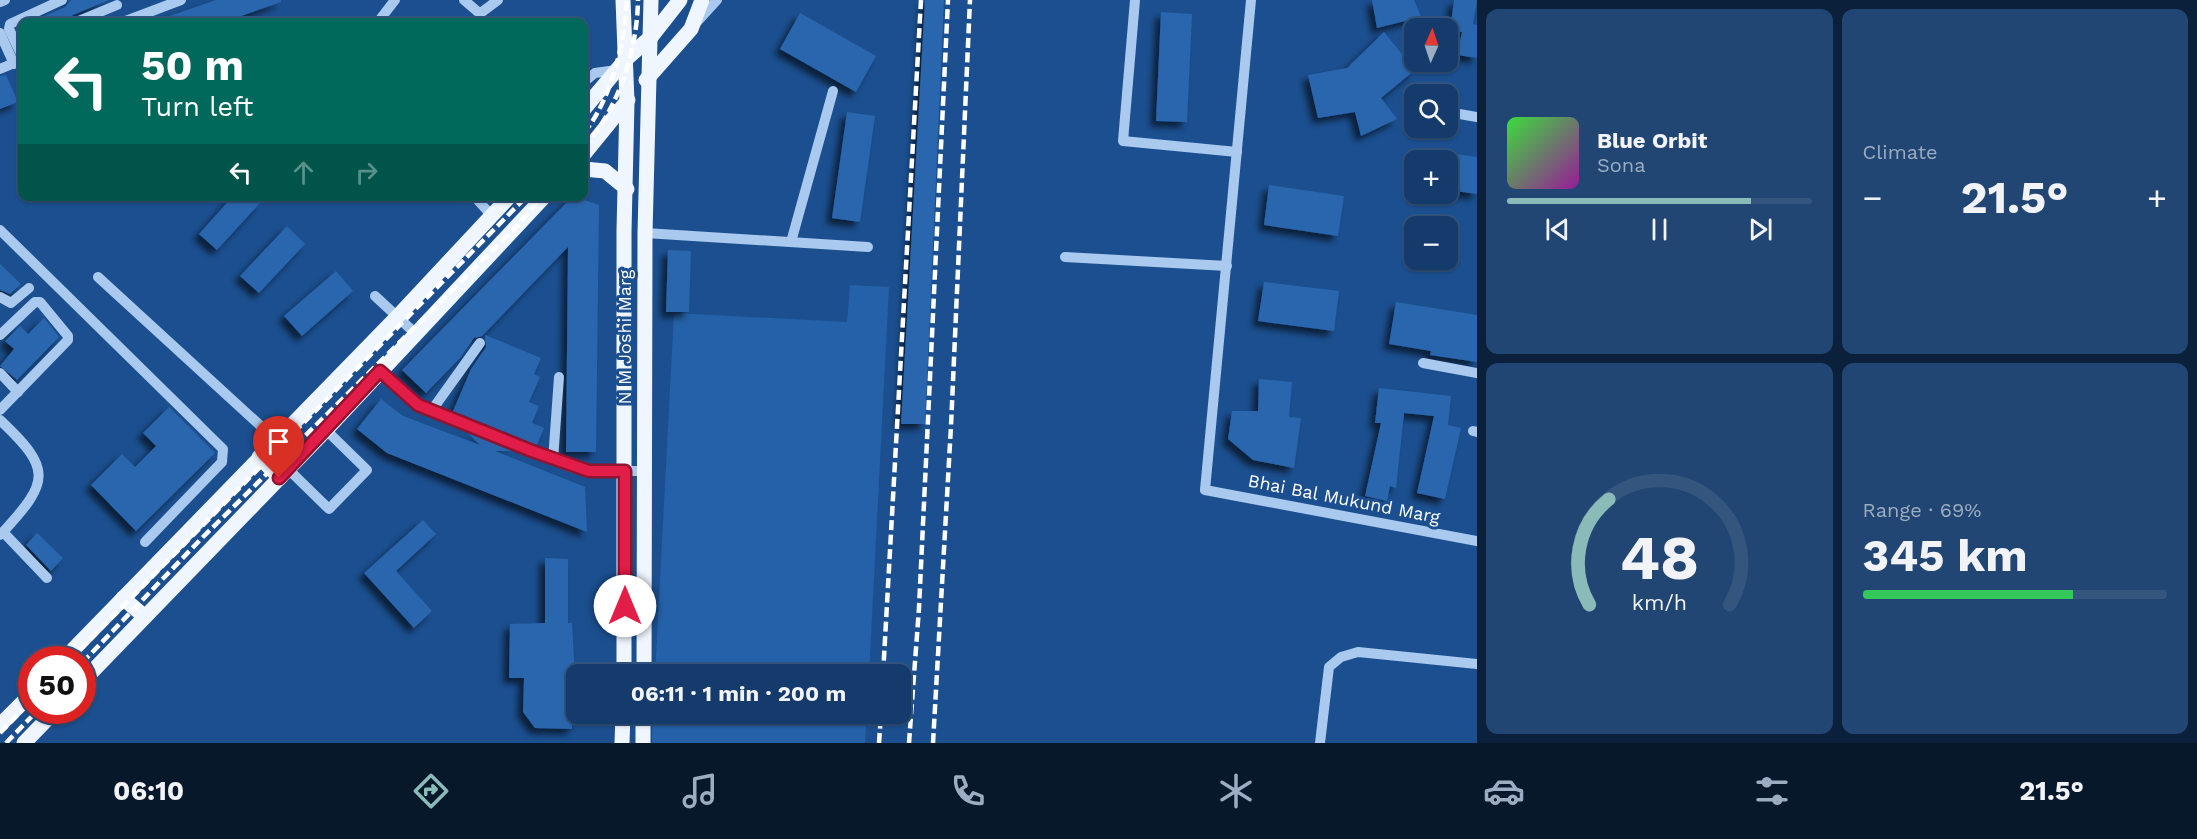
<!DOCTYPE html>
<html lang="en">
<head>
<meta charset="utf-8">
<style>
	body { margin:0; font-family:"Work Sans",sans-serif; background:#214673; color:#f1f3f6; height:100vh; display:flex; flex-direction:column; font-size:22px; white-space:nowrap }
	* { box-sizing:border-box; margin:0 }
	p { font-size:20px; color:#9dadc1 }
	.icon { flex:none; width:33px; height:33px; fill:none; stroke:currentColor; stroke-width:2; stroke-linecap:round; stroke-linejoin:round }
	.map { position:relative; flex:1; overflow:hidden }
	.drawer { display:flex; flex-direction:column; gap:9px; padding:9px; background:#0b203b; width:720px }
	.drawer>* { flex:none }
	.top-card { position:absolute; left:18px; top:18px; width:570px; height:183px; border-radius:12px; box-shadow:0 2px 4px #0004,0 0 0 2px #33557e; background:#00695c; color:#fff; overflow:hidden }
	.needle { width:39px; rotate:3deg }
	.buttons { position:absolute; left:1404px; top:18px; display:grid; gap:12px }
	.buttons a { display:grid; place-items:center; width:54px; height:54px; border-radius:12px; background:#143b6b; box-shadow:0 2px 4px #0004,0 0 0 2px #33557e; font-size:30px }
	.speed { position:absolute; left:18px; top:646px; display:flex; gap:12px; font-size:30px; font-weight:700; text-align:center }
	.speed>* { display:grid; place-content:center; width:78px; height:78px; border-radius:50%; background:#143b6b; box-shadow:0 2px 4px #0004,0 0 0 2px #33557e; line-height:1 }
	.speed .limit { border:9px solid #d22; background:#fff; color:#111 }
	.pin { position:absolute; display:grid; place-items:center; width:51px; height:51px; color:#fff; margin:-62px -26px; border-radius:50% 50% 50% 0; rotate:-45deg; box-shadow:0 0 6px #0007 }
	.pin .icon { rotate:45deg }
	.me { position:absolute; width:66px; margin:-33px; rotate:0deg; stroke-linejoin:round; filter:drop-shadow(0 0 4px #0008) }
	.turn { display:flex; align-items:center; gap:21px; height:126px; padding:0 24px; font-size:27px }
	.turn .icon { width:78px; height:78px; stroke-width:2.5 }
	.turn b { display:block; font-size:42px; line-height:51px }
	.lanes { display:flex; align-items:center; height:57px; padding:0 24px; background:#0003; justify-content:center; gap:30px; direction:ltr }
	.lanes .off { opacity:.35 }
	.big { font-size:45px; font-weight:700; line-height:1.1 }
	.drawer .tile { flex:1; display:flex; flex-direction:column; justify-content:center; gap:9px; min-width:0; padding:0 21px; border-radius:12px; background:#214673 }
	.drawer .dial { align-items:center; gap:0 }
	.dial svg { height:156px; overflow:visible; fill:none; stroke:#33557e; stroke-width:7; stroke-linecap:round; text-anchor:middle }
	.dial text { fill:#f1f3f6; stroke:none }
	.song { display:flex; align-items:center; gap:18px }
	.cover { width:72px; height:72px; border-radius:9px; background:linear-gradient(135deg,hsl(120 70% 55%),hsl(300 70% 35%)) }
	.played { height:6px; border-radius:3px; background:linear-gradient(90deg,#8bbbb9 80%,#33557e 80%) }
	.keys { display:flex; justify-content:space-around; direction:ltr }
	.heat { display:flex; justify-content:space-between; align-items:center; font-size:33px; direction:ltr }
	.charge { height:9px; border-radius:4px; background:linear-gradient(90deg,#34c759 69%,#33557e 0) }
	.drawer .tiles { flex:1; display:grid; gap:9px; grid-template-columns:repeat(2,1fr) }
	.trip { position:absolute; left:566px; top:664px; width:345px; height:60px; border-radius:12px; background:#143b6b; box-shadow:0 2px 4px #0004,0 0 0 2px #33557e; font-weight:700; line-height:60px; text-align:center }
	.menu { display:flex; height:96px; justify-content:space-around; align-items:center; background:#08182b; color:#9dadc1 }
	.menu .icon { width:42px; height:42px }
	.menu .current { color:#8bbbb9 }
	.menu b { font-size:27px; color:#f1f3f6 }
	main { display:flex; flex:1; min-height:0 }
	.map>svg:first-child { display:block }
</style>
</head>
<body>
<main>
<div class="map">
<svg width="1477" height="743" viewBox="0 0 1477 743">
	<defs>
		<filter id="shadow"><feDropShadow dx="-5.5" dy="5.5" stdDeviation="3" flood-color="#0009"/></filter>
	</defs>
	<rect width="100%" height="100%" fill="#1b4f8f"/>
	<!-- green -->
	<g fill="#2461a8">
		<polygon points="850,285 889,287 869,675 655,675 674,313 847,322"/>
		<polygon points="653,714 867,714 865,743 652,743"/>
	</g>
	<!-- building -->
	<g fill="#2a66ad" filter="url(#shadow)">
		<polygon points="71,0 109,0 73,15 69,22 31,22 65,7"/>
		<polygon points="216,0 281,0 281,2 224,22 158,22 158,20"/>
		<polygon points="925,0 944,0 925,424 901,424"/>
		<polygon points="1372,0 1414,0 1421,17 1377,28"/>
		<polygon points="1454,0 1477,0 1473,24 1477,25 1477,58 1457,55 1462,32 1450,31"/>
		<polygon points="1161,12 1192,14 1187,122 1156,121"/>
		<polygon points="800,13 876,56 856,92 780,49"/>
		<polygon points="1384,32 1415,70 1381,98 1397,119 1361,136 1355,112 1318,118 1308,75 1347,68"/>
		<polygon points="6,75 18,102 0,109 0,76"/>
		<polygon points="847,112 875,116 860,222 832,218"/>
		<polygon points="1448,153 1477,157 1477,194 1448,190"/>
		<polygon points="1269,185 1344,196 1338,236 1264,225"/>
		<polygon points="233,196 253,196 260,203 217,250 199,234"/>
		<polygon points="573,196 599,205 596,452 566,452 568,247 482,336 474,338 460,358 426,393 402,370"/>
		<polygon points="287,226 305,244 259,293 240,276"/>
		<polygon points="668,250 691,251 689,312 666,312"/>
		<polygon points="0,264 21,284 10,294 0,290"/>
		<polygon points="336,271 353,291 302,336 284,316"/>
		<polygon points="1264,282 1339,291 1334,331 1258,321"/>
		<polygon points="1396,302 1477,315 1477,362 1430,355 1431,351 1389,344"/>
		<polygon points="44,318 59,337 17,380 0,366 14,349 5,341 20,326 28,334"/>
		<polygon points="485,335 541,358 534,374 540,377 529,402 539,406 532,423 544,428 537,445 453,411 471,369 486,347"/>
		<polygon points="1259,379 1292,382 1289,417 1301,418 1294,468 1253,460 1228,439 1232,411 1258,411"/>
		<polygon points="1379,388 1451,396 1448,425 1461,428 1445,499 1417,493 1434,416 1404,413 1396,488 1390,486 1387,501 1365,496 1381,423 1375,423"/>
		<polygon points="381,399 403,416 480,445 468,433 512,451 495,451 585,487 587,532 387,453 357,429"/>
		<polygon points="169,407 215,453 136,531 91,485 122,454 135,467 156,446 143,433"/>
		<polygon points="423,520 436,534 396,571 432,611 414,628 364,573"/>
		<polygon points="37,533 63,558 51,571 26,545"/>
		<polygon points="545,558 568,559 568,623 572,623 576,697 576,725 572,725 572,729 535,728 523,712 524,678 509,678 510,624 545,623"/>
	</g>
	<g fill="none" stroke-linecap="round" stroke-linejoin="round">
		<!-- minor -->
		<g stroke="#a9c9ee" stroke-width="10">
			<polyline points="464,0 478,12 482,12 498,0"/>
			<polyline points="1135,0 1123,141 1237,152"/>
			<polyline points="1251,0 1205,490 1477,541"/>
			<polyline points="0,2 5,0"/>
			<polyline points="76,22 117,5"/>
			<polyline points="123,22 181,0"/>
			<polyline points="378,22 395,0"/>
			<polyline points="697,22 717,0"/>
			<polyline points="0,33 14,64"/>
			<polyline points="22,56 9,29 10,24 62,0"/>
			<polyline points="0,69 19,61"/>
			<polyline points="584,82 595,73 616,70"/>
			<polyline points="1448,112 1477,117"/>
			<polyline points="474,196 493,217"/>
			<polyline points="0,230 223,449 222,462 145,542"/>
			<polyline points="645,233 868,247"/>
			<polyline points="791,242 833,91"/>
			<polyline points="1065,257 1227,266"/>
			<polyline points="98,277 276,440"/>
			<polyline points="375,296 416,334"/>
			<polyline points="0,297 11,303 29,288"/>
			<polyline points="0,335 35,302 40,302 68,336 68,340 0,410"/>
			<polyline points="1423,363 1477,373"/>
			<polyline points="380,371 418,405 571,467 589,471 644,471"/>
			<polyline points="0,373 18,392"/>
			<polyline points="432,410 480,343"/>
			<path d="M0,420C52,469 50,481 3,532"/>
			<polyline points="1473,431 1477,432"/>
			<polyline points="553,460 559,377"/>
			<polyline points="288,469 329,509 367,470 326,430"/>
			<polyline points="0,535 3,532 47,578"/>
			<polyline points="1320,743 1329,667 1341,657 1358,652 1477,664"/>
		</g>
		<!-- major -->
		<g stroke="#f0f6ff" stroke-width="15">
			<polyline points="623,0 627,102 624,231 624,675"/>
			<polyline points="646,80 691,29 702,0"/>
			<polyline points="584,109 626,59 651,37 680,0"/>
			<polyline points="584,154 628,100"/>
			<polyline points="584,169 605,171 627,189"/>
			<polyline points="259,457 280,478"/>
			<polyline points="123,598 145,617"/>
			<polyline points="63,660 398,316 510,196"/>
			<polyline points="644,675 645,233 651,0"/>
			<polyline points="82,682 326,430 545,196"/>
			<polyline points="0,725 32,693"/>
			<polyline points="24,743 55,711"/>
			<polyline points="622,743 623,714"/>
			<polyline points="643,743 643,714"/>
		</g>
		<!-- rail -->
		<g stroke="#fff" stroke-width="4.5" stroke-dasharray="10 4.5" stroke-linecap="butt">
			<path d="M584,133C611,100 625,42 627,0"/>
			<path d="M584,148C618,108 637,53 638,0"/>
			<polyline points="70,660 527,196"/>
			<polyline points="82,663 200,540 519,224 542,196"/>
			<polyline points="883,675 921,0"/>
			<polyline points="0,733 32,700"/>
			<polyline points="6,743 37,711"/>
			<polyline points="879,743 881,714"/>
			<polyline points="909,743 919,608 948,0"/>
			<polyline points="933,743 951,426 970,0"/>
		</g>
	</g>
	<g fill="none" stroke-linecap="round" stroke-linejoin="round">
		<defs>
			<polyline id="route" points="279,478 380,371 418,405 532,451 589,471 625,471 625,606"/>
		</defs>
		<!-- route casing -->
		<use href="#route" stroke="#92132f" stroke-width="15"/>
		<!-- route -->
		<use href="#route" stroke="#e11d48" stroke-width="10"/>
	</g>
	<g text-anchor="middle" stroke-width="6" stroke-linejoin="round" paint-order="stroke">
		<!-- street labels -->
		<g font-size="18" fill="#fff" stroke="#1b4f8f">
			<text transform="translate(625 337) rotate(-90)" y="6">N M Joshi Marg</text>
			<text transform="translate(1344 499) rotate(11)" y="6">Bhai Bal Mukund Marg</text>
		</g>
	</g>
</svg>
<div class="buttons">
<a><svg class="needle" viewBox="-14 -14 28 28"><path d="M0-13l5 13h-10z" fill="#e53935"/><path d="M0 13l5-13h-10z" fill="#9dadc1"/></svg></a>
<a><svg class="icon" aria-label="search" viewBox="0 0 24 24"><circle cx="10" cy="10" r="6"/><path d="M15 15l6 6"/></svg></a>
<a>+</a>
<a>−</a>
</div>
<div class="speed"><div class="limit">50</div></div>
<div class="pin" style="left:279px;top:478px;background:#d93025"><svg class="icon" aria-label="arrive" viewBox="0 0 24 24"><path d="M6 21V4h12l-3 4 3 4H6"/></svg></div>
<svg class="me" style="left:625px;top:606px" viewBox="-20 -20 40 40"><circle r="19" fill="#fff"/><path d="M0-13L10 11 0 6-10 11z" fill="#e11d48"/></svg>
<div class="trip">06:11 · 1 min · 200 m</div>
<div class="top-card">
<div class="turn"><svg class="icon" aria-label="left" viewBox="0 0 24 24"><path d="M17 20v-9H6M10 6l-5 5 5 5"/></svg><div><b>50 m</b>Turn left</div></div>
<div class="lanes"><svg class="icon" aria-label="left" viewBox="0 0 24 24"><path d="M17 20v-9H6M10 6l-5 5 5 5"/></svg><svg class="icon off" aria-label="ahead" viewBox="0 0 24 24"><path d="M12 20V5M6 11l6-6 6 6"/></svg><svg class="icon off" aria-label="right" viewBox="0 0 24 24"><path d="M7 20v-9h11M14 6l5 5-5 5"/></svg></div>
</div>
</div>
<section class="drawer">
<div class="tiles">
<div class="tile">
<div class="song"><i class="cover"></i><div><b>Blue Orbit</b><p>Sona</p></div></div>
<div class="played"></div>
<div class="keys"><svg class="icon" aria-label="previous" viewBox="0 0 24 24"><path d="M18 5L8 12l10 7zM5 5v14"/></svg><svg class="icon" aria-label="pause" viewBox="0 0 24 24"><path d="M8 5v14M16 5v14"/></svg><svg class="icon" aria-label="next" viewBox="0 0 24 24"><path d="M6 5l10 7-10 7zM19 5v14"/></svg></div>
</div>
<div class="tile"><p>Climate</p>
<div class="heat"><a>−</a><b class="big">21.5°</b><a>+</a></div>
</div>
<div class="tile dial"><svg viewBox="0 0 100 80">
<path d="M14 69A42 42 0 1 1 86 69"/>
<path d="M14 69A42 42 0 0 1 24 15" stroke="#8bbbb9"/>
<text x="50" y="56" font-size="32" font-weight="700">48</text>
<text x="50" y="72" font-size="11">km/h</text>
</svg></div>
<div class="tile"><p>Range · 69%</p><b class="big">345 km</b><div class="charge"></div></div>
</div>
</section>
</main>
<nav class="menu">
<b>06:10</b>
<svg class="icon current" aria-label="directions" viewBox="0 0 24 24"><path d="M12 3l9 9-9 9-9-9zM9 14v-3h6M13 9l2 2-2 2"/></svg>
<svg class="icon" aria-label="music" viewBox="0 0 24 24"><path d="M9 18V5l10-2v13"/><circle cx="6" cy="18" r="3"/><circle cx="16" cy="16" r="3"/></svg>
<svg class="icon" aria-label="phone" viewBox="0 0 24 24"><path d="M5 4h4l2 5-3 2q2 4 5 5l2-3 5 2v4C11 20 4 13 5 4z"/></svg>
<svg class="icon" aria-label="climate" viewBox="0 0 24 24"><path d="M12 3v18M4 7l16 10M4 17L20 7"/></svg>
<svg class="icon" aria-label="car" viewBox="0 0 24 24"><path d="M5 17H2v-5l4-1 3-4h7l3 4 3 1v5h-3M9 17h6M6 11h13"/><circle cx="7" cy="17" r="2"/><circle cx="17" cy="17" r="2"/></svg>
<svg class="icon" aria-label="filters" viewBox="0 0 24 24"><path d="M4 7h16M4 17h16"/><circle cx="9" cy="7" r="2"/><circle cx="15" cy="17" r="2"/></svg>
<b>21.5°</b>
</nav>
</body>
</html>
